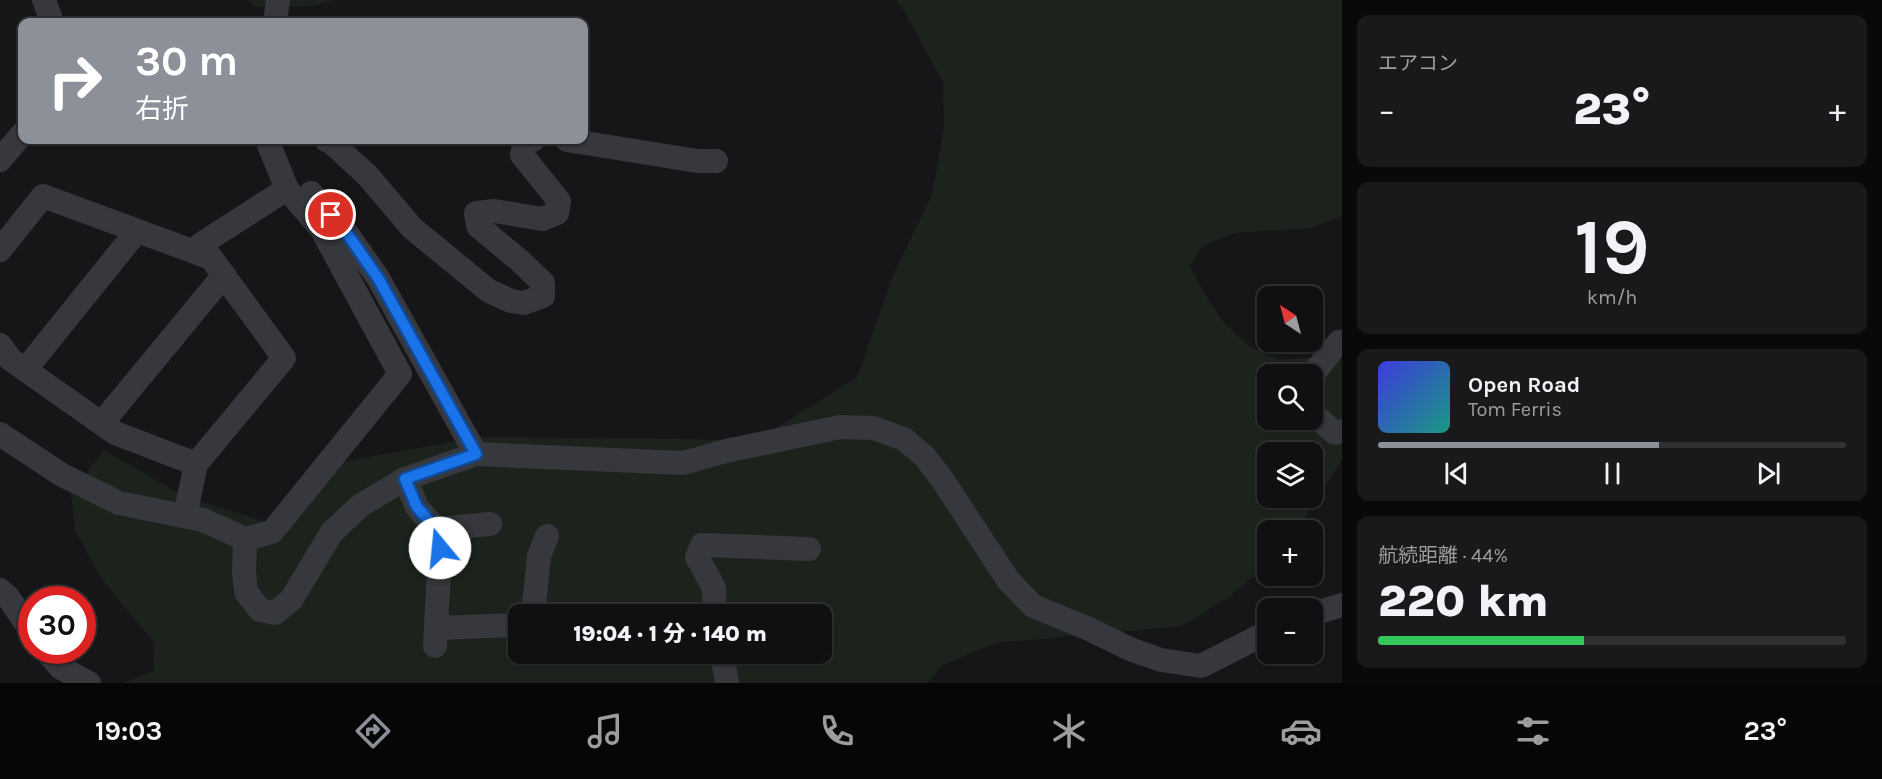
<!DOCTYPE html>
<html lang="ja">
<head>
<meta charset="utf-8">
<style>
	body { margin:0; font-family:Karla,"Noto Sans JP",sans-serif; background:#19191b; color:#f1f3f6; height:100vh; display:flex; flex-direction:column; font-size:22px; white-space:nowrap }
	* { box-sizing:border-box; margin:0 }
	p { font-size:20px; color:#9c9d9f }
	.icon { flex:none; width:33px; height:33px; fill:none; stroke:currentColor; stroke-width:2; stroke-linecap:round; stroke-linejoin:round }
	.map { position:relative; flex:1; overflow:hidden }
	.panel { display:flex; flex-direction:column; gap:15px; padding:15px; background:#09090a; width:540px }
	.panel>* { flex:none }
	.top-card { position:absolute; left:18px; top:18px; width:570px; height:126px; border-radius:12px; box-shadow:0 2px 4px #0004,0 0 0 2px #303032; background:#8c9099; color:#fff; overflow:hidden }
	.needle { width:39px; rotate:324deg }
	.buttons { position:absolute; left:1257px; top:286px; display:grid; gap:12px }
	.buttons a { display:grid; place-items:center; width:66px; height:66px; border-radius:12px; background:#101012; box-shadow:0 2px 4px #0004,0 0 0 2px #303032; font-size:30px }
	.speed { position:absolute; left:18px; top:586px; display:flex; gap:12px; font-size:30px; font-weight:700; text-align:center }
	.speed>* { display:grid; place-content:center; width:78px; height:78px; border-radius:50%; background:#101012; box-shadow:0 2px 4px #0004,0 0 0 2px #303032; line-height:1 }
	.speed .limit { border:9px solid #d22; background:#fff; color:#111 }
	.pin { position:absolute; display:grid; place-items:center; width:51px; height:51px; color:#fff; margin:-26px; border:3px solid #fff; border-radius:50%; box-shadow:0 2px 6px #0007 }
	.me { position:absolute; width:66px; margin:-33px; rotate:343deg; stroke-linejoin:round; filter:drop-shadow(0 0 4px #0008) }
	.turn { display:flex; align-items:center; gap:21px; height:126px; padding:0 18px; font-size:27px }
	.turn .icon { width:78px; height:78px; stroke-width:2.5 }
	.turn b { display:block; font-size:42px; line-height:51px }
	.big { font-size:45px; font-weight:800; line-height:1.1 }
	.panel .tile { flex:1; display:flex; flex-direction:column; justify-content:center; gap:9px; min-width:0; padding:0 21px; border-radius:12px; background:#19191b }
	.panel .dial { align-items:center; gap:0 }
	.dial b { font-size:78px; line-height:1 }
	.song { display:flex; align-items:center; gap:18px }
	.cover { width:72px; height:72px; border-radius:9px; background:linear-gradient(135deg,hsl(240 70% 55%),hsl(170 70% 35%)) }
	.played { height:6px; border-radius:3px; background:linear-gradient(90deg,#8c9099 60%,#303032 60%) }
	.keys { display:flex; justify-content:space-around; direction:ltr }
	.heat { display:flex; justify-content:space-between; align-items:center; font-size:33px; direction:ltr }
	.charge { height:9px; border-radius:4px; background:linear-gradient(90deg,#34c759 44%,#303032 0) }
	.trip { position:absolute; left:508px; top:604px; width:324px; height:60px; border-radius:12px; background:#101012; box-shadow:0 2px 4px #0004,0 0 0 2px #303032; font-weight:800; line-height:60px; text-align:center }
	.tab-bar { display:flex; height:96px; justify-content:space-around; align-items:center; background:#060607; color:#9c9d9f }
	.tab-bar .icon { width:42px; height:42px }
	.tab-bar .on { color:#8c9099 }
	.tab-bar b { font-size:27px; color:#f1f3f6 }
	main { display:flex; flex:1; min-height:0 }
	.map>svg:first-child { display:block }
</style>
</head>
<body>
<main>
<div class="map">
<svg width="1342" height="683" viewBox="0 0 1342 683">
	<rect width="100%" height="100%" fill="#161618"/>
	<!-- green -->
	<g fill="#1c231d" fill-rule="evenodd">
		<polygon points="248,0 335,0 313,6 257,7"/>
		<path d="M896,0H1342V216L1312,228L1235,233L1202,246L1190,267L1206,296L1225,324L1249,346L1279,360L1333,356L1342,361V460L1305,518L1295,531H1268L1267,565L1229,597L1182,626L996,643L942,665L928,683H123L153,671L154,643L101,578L75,531L71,494L104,450L185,497L268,522L336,463L479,437L647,438L723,440L770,432L857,377L894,273L932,195L944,126L943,82L904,11ZM1268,375H1312V420H1268ZM1268,453H1312V498H1268ZM519,615H822V654H519Z"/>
	</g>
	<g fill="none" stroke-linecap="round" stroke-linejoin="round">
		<!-- street -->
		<g stroke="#37383d" stroke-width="24">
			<polyline points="44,0 52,22"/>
			<polyline points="275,22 278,0"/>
			<polyline points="326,140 331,142 368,176 412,228 489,291 511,301 524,303 543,296 543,283 519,260 478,226 476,213 495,211 542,219 557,213 559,201 522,155 525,141 533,140"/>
			<polyline points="567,140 697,161 716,161"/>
			<polyline points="0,160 22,134"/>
			<polyline points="311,193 346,232 378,278 476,454"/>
			<polyline points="0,250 43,196 211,258"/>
			<polyline points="0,345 10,359 115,433 196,464"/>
			<polyline points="25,370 137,231"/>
			<polyline points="1312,375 1339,342"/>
			<polyline points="1312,413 1335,433 1342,431"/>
			<polyline points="102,423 224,275"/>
			<polyline points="0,434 62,475 119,503 203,520 245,539 272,532 400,374 322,230 287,189 267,140"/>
			<polyline points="405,479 417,507 436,529 490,524"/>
			<polyline points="185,516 196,464 284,358 201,244 287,189"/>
			<polyline points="245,539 244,572 246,592 260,610 275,613 291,600 332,532 361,505 405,479 476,454 683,463 726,451 840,427 873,428 904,439 925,457 942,479 1008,580 1033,606 1089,629 1130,649 1161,660 1201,666 1268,632"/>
			<polyline points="0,590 8,597 32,632"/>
			<polyline points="1312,614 1342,605"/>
			<polyline points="533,615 539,556 547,536"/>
			<polyline points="715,615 714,588 697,557 702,545 809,549"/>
			<polyline points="436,628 519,625"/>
			<polyline points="435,646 441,528"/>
			<polyline points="46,651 61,668 89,683"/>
			<polyline points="722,654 727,683"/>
		</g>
	</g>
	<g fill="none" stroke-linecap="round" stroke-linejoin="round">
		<defs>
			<polyline id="route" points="331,215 346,232 378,278 476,454 405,479 417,507 436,529 441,528 440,548"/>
		</defs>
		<!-- route casing -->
		<use href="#route" stroke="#114b97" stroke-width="15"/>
		<!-- route -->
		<use href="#route" stroke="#1a73e8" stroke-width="10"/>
	</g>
</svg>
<div class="buttons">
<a><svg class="needle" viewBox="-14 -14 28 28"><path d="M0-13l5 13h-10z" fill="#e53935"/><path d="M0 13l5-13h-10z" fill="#9c9d9f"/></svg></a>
<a><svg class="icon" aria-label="search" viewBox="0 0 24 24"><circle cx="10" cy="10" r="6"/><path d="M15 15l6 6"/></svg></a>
<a><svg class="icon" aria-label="layers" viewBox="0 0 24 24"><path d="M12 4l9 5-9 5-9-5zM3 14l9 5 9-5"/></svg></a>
<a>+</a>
<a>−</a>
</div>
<div class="speed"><div class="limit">30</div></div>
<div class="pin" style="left:331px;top:215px;background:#d93025"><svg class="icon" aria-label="arrive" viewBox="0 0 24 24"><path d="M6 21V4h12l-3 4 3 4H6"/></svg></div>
<svg class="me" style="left:440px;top:548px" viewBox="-20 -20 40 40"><circle r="19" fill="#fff"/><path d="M0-13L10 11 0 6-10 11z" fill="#1a73e8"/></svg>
<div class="trip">19:04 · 1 分 · 140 m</div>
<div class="top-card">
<div class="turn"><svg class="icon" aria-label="right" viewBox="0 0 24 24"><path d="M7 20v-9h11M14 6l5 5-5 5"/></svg><div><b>30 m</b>右折</div></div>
</div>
</div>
<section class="panel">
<div class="tile"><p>エアコン</p>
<div class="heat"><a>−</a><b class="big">23°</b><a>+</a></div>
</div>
<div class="tile dial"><b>19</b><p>km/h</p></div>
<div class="tile">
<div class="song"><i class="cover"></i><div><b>Open Road</b><p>Tom Ferris</p></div></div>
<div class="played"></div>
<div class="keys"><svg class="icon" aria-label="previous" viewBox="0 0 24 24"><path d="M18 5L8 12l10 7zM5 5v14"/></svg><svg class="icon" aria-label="pause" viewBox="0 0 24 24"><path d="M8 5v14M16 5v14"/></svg><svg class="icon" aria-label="next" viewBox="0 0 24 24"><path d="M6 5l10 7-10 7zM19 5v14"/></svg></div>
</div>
<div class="tile"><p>航続距離 · 44%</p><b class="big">220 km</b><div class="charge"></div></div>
</section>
</main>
<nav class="tab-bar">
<b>19:03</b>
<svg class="icon on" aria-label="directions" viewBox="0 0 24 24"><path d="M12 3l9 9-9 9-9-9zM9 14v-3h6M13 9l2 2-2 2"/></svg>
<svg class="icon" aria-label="music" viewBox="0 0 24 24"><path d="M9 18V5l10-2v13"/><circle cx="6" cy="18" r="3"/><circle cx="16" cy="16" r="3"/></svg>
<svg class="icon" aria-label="phone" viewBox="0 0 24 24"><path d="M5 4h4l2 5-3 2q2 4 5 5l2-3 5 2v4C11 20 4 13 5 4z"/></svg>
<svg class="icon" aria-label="climate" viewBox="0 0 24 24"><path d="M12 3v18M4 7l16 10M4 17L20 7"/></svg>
<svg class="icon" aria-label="car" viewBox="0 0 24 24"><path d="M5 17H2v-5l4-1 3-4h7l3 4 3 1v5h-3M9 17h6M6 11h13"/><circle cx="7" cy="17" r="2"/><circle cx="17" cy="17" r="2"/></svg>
<svg class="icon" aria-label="filters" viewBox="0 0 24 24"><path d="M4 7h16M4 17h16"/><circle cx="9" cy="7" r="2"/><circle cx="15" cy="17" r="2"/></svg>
<b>23°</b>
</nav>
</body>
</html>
